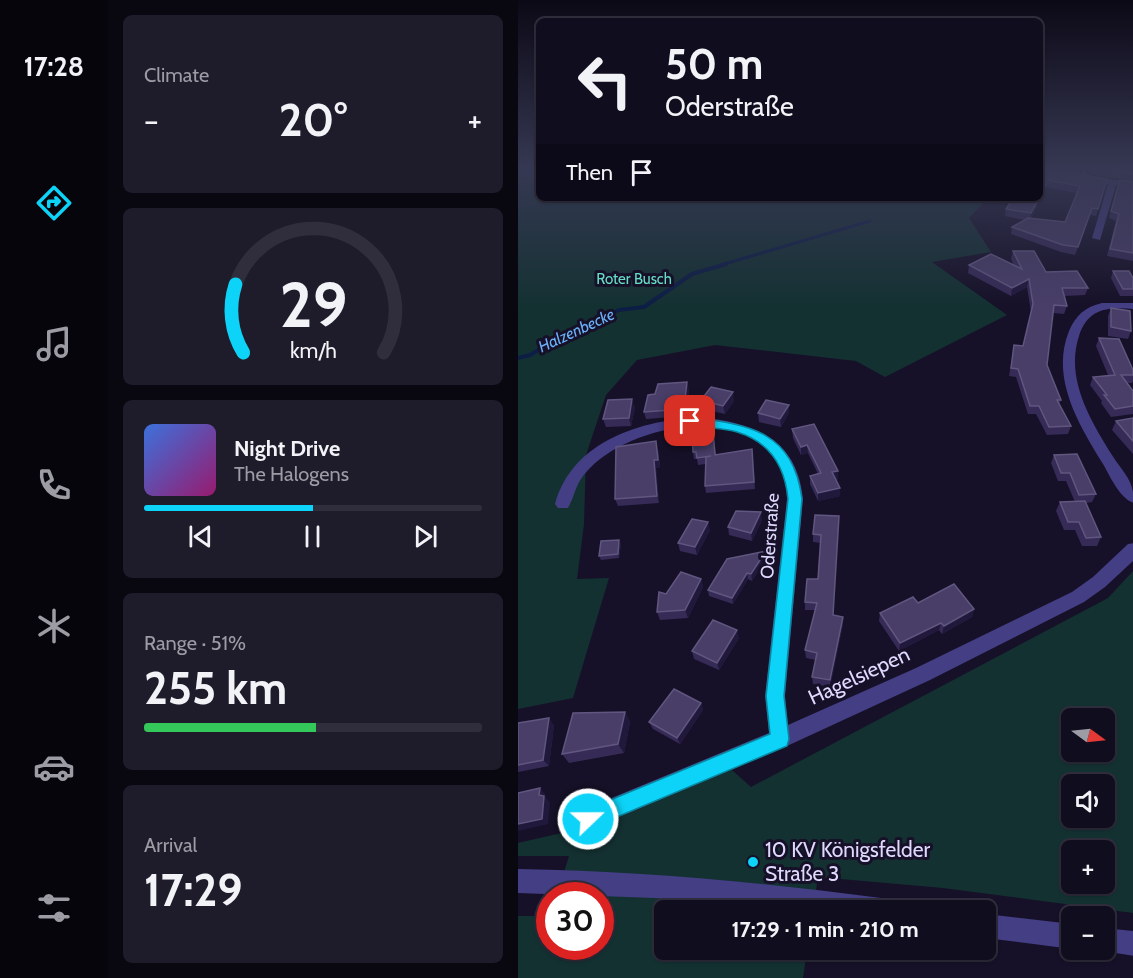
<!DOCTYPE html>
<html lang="en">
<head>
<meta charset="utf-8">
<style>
	body { margin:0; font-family:Cabin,sans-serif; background:#1e1b2b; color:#f1f3f6; height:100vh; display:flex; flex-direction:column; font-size:22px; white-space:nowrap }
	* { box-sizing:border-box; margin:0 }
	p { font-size:20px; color:#9c9ca4 }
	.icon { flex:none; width:33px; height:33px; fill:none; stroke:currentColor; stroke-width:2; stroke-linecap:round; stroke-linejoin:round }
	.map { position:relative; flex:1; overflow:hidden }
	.details { display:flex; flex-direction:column; gap:15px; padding:15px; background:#090710; width:410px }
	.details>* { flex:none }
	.hud { position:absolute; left:18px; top:18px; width:507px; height:183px; border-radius:9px; box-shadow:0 2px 4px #0004,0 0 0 2px #302d3c; background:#100d1e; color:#f1f3f6; overflow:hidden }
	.needle { width:39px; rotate:105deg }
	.tools { position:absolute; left:543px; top:708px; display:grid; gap:12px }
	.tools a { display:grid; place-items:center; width:54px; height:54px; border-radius:9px; background:#100d1e; box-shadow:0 2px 4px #0004,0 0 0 2px #302d3c; font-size:30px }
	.speed { position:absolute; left:18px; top:882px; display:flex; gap:12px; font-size:30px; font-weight:700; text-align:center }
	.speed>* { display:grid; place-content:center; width:78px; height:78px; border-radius:50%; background:#100d1e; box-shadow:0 2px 4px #0004,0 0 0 2px #302d3c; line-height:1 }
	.speed .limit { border:9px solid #d22; background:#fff; color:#111 }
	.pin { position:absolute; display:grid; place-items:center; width:51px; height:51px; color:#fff; margin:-26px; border-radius:12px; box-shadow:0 3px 9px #0006 }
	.me { position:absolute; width:66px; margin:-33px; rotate:68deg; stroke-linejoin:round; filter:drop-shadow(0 0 4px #0008) }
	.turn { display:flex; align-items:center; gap:21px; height:126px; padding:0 30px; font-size:27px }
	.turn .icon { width:78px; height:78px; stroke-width:2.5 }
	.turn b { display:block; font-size:42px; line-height:51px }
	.then { display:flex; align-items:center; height:57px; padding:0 30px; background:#0003; gap:12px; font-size:22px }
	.big { font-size:45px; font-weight:800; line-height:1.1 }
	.details .card { flex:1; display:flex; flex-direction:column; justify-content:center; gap:9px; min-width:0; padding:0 21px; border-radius:9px; background:#1e1b2b }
	.details .dial { align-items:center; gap:0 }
	.dial svg { height:156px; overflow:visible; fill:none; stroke:#302d3c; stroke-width:7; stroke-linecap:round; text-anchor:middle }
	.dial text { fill:#f1f3f6; stroke:none }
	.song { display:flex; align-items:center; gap:18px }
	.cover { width:72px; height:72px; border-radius:9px; background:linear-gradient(135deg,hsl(220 70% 55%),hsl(320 70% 35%)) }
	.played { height:6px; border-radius:3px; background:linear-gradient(90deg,#0cd3f7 50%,#302d3c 50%) }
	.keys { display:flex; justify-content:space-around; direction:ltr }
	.heat { display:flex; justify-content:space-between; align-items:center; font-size:33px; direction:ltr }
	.charge { height:9px; border-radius:4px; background:linear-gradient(90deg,#34c759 51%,#302d3c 0) }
	.trip { position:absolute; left:136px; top:900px; width:342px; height:60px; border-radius:9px; background:#100d1e; box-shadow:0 2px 4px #0004,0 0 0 2px #302d3c; font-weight:800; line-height:60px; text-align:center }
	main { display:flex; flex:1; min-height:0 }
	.tabs { display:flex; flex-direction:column; width:108px; justify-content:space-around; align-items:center; background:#06050c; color:#9c9ca4 }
	.tabs .icon { width:42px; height:42px }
	.tabs .on { color:#0cd3f7 }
	.tabs b { font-size:27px; color:#f1f3f6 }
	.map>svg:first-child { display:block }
</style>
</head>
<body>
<main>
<nav class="tabs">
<b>17:28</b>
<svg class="icon on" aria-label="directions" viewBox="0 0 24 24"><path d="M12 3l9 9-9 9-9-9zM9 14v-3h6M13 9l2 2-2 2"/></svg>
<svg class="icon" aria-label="music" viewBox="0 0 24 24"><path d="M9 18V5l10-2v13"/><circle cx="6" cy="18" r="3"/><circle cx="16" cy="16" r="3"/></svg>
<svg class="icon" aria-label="phone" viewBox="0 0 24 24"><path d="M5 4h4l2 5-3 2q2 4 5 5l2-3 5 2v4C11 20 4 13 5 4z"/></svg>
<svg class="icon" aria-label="climate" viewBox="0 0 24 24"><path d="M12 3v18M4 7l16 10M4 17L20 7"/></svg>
<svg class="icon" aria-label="car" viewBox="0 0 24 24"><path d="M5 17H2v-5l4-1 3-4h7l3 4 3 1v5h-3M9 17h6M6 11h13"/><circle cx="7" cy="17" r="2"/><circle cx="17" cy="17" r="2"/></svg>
<svg class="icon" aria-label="filters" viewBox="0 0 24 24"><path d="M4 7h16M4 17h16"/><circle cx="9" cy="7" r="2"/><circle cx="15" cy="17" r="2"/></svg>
</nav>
<section class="details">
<div class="card"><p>Climate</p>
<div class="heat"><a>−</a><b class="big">20°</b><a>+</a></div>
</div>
<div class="card dial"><svg viewBox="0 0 100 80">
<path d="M14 69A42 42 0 1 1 86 69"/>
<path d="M14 69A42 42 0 0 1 10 34" stroke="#0cd3f7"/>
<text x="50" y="56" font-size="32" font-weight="700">29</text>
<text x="50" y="72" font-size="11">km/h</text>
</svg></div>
<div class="card">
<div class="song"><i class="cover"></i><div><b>Night Drive</b><p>The Halogens</p></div></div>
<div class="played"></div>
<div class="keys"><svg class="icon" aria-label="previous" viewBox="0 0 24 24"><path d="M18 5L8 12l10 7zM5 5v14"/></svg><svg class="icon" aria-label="pause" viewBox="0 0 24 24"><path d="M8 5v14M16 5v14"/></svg><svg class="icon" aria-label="next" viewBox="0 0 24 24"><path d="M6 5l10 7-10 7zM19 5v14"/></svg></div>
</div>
<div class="card"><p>Range · 51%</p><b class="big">255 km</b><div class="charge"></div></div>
<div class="card"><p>Arrival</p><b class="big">17:29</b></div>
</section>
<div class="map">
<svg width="616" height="978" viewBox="0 0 616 978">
	<rect width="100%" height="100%" fill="#161128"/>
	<!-- green -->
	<g fill="#143132" fill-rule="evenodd">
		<polygon points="0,169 21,169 21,198 398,200 470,198 451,218 473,252 414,262 489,315 367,377 338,361 197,345 119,360 88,395 68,455 66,524 59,579 91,578 55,698 0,709"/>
		<path d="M615,571V913L425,888L300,877L295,910H147V950H289L285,978H0V916H31L32,946H82V896L39,895L51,856H0V843L61,829L214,770L233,787L590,598ZM554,718H586V752H554ZM554,784H586V818H554ZM554,850H586V884H554Z"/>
	</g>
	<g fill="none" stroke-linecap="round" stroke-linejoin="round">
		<!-- stream-far1 -->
		<polyline stroke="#0d1e46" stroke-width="3" points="203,265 352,221"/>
		<!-- stream -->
		<polyline stroke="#0d1e46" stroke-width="4" points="0,358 12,355 46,335 101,310 126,307 174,274 208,264"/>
		<!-- service -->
		<polygon fill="#443e85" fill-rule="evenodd" points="563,169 567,169 570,179 566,178"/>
		<!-- minor -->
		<g fill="#443e85" fill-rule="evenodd">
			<polygon points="534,169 547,169 569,176 616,183 616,188 598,185 582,240 574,238 590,184 565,180"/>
			<polygon points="239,198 247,198 247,200 243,203"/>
			<path d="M584,303H616V309C590,307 570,308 561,336C547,378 572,420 594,455C606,474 616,480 616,503C602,499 592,476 585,464C561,425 532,378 551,331C558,315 567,307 584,303Z"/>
			<path d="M184,417C238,424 279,439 285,499L267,696L270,725L398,668L554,592L575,577L610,544L616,543V560L587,587L566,602L412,680L269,746L70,830L62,827L59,819L62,811L251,733L247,696L269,499C268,486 267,470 259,459C219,404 113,426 72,468C56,484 59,492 50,508H40L37,504C55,440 124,420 184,417Z"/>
			<path d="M0,869C122,871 242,882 363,898L372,901L375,910H274L137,898L0,893Z"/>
			<polygon points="468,914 554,924 554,949 468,938"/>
			<polygon points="586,928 616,931 616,956 579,950 586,950"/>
		</g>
	</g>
	<!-- wall -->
	<g fill="#362b56" fill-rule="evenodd">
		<path d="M522,169H562L561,171L549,169L580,209L578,216L572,215L557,255L543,252L493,234L494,227L506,220L487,216L488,209ZM528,187L559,193L547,222L513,218Z"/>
		<polygon points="568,169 615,169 615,181 571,174"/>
		<polygon points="602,180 615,182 615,261 589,256 598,221 591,218"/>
		<polygon points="495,251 528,272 570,288 567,295 546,296 549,306 546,314 535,313 529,365 543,400 541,404 553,426 550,434 529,435 518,414 510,414 498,377 491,376 496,345 505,346 513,312 509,287 493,296 450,273 451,265 496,266 493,259"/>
		<polygon points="595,271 615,278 615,296 602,296 593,278"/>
		<polygon points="593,308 613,331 610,339 590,336 590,316"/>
		<polygon points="581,338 615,370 615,381 614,383 609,383 615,391 615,414 593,417 583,403 584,401 572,385 575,377 590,375 578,346"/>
		<polygon points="171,389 168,416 128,419 126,412 137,394"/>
		<polygon points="183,400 216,401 207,414 185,409"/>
		<polygon points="271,405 271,413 263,427 241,422 240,413"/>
		<polygon points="117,407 113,426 88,427 85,419"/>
		<polygon points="615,418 615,454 594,430 598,421"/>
		<polygon points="274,429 320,479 318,480 322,496 300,501 292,484 292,476 300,474 290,453 283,455 275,438"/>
		<polygon points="195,431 198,455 234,449 237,489 188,493 187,486 188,464 180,465 179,459 176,459 175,452"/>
		<polygon points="140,449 142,467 138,468 141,503 100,506 97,499"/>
		<polygon points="536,455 578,494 574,502 568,503 583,537 579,546 564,546 557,530 546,530 538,511 542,502 557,502 548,481 540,481 533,463"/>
		<polygon points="321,516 315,615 325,617 325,624 312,687 295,684 294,677 298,660 288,658 287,650 297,610 287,610 287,602 300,579 303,543 295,542 295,534"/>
		<polygon points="244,520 234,541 211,535 210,527"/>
		<polygon points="192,530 179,555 162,551 160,543"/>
		<polygon points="103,544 101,558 83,560 81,556"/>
		<polygon points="249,557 234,581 230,579 215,604 191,596 190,590"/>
		<polygon points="183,579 185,587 170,618 142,620 139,612 148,594"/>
		<polygon points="400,603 456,609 454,617 424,634 421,630 381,651 361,621 362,613"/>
		<polygon points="221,638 201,670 176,659 174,651"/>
		<polygon points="183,703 185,710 162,744 135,729 131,722"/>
		<polygon points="107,712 112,722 106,753 51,763 44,754"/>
		<polygon points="0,723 36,725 31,766 0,772"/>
	</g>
	<!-- shaded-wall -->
	<g fill="#21193c">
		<polygon points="530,180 528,187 511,221 513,213 521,198 522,198 522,195"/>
		<polygon points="511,279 509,287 493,296 494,288"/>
		<polygon points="169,382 171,389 168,416 166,409"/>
		<polygon points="215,392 216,401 207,414 205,406"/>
		<polygon points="114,399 117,407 113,426 111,418"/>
		<polygon points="271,405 271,413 263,427 262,419"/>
		<polygon points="138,441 142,467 138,468 141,503 139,496 136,460"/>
		<polygon points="289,445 290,453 283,455 283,447"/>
		<polygon points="320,471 320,479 314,481 314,472"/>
		<polygon points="322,488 322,496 300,501 300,493"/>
		<polygon points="243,512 244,520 234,541 233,533"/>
		<polygon points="190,522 192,530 179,555 177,547"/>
		<polygon points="101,540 103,544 101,558 100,554"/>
		<polygon points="248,551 249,557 234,581 233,574"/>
		<polygon points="229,573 230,579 215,604 214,598"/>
		<polygon points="183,579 185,587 170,618 167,610"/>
		<polygon points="456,609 454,617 424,634 426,626"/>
		<polygon points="325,617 325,624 312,687 312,680"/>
		<polygon points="423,623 421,630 381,651 382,643"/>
		<polygon points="219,630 221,638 201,670 199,663"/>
		<polygon points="183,703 185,710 162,744 159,738"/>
		<polygon points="107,712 112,722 106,753 100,744"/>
		<polygon points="31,718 36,725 31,766 25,760"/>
		<polygon points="22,788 27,794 27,797 32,802 30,824 0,831 0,824 21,795"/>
	</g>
	<!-- building -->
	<g fill="#483e68" stroke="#60567f" stroke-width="1.5">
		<polygon points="522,169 549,169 566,175 589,179 580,209 574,208 560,247 545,245 494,227 510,218 547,222 562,186 530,180 522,195"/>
		<polygon points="586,169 615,169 615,174"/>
		<polygon points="602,180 615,182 615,253 592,249 601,214 593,211"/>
		<polygon points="495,198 521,198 513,213 488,209"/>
		<polygon points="495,251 516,251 528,272 559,271 570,288 544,288 549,306 536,305 529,365 543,400 539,400 553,426 531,427 521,406 512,406 500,369 493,368 496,345 505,346 515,304 511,279 494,288 451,265 473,254 504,269"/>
		<polygon points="595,271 611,271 615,278 615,289 605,289"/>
		<polygon points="593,308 612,311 613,331 593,327"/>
		<polygon points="581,338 601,339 615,370 615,375 603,375 615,391 615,406 597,409 586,395 589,395 575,377 597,375"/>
		<polygon points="169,382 166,409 126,412 130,395 137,394 140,384"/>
		<polygon points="193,387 215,392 205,406 183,400"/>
		<polygon points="114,399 111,418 85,419 90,400"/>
		<polygon points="248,400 271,405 262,419 240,413"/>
		<polygon points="615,418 615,441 598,421"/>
		<polygon points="296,424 320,471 314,472 322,488 300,493 292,476 303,473 289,445 283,447 274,429"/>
		<polygon points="195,431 197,455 234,449 236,482 187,486 188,457 193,456 179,458 178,452 175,452 174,434"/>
		<polygon points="138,441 140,460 136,460 139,496 97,499 98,447"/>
		<polygon points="559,454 578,494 561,495 552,473 543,473 536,455"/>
		<polygon points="567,501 583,537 568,538 561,522 550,522 542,502"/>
		<polygon points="218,511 243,512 233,533 210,527"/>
		<polygon points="297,515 321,516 315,615 325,617 312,680 294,677 299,653 287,650 299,603 287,602 289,579 300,579 303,535 295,534"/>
		<polygon points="174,519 190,522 177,547 160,543"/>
		<polygon points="101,540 100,554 81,556 83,541"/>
		<polygon points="248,551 233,574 229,573 214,598 190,590 209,559"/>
		<polygon points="163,572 183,579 167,610 139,612 141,592 148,594"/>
		<polygon points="436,584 456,609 426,626 423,623 382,643 362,613 395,597 400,603"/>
		<polygon points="195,620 219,630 199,663 174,651"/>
		<polygon points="156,689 183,703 159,738 131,722"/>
		<polygon points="107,712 100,744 44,754 55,713"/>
		<polygon points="31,718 25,760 0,765 0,723"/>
		<polygon points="22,788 21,795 26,796 24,819 0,824 0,793"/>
	</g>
	<!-- sky -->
	<linearGradient id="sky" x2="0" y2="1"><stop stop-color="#0c0916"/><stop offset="0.55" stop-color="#363853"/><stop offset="1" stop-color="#363853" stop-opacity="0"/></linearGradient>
	<rect width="616" height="306" fill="url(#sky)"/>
	<!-- route -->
	<path fill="#0cd3f7" stroke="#0889a1" stroke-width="1.5" d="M172,417C231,425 275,430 284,499L266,696L271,739L269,746L70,829L63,826L60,819L63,812L252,734L248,696L270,499C267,467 252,442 219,432C203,427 184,429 167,424L165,421Z"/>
	<!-- markers -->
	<circle fill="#0cd3f7" stroke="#161128" stroke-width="2" cx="235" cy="862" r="6"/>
	<g text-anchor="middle" stroke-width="6" stroke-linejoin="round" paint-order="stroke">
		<!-- far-park labels -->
		<g font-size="15" fill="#67ddc5" stroke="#161128">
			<text x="116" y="284">Roter Busch</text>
		</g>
		<!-- far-water labels -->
		<g font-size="16" font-style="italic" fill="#6bb1fa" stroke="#161128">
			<text transform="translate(58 330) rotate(-25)" y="6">Halzenbecke</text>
		</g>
		<!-- street labels -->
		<g font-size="18" fill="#dfd9fe" stroke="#161128">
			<text transform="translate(252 536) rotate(-86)" y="6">Oderstraße</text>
		</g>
		<!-- near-street labels -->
		<g font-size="21" fill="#dfd9fe" stroke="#161128">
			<text transform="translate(341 676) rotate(-25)" y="7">Hagelsiepen</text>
		</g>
		<!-- near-poi labels -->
		<g font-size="21" fill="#dfd9fe" stroke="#161128" text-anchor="start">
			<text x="247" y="857">10 KV Königsfelder<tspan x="247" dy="24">Straße 3</tspan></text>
		</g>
	</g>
</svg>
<div class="tools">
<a><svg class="needle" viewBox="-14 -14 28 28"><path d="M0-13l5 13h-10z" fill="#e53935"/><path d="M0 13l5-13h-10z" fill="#9c9ca4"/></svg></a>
<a><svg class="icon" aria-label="sound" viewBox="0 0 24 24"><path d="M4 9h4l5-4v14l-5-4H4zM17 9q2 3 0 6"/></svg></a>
<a>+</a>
<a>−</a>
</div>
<div class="speed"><div class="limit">30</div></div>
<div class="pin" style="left:172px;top:421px;background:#d93025"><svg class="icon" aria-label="arrive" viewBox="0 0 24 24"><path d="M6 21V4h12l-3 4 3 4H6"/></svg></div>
<svg class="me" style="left:70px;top:819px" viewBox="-20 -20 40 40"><circle r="17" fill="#0cd3f7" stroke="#fff" stroke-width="3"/><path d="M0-11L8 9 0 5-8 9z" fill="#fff"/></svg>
<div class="trip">17:29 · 1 min · 210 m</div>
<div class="hud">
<div class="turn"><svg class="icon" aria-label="left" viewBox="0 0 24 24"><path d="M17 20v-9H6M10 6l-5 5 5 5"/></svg><div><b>50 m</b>Oderstraße</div></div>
<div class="then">Then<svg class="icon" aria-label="arrive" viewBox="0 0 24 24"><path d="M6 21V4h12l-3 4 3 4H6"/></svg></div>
</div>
</div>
</main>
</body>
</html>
